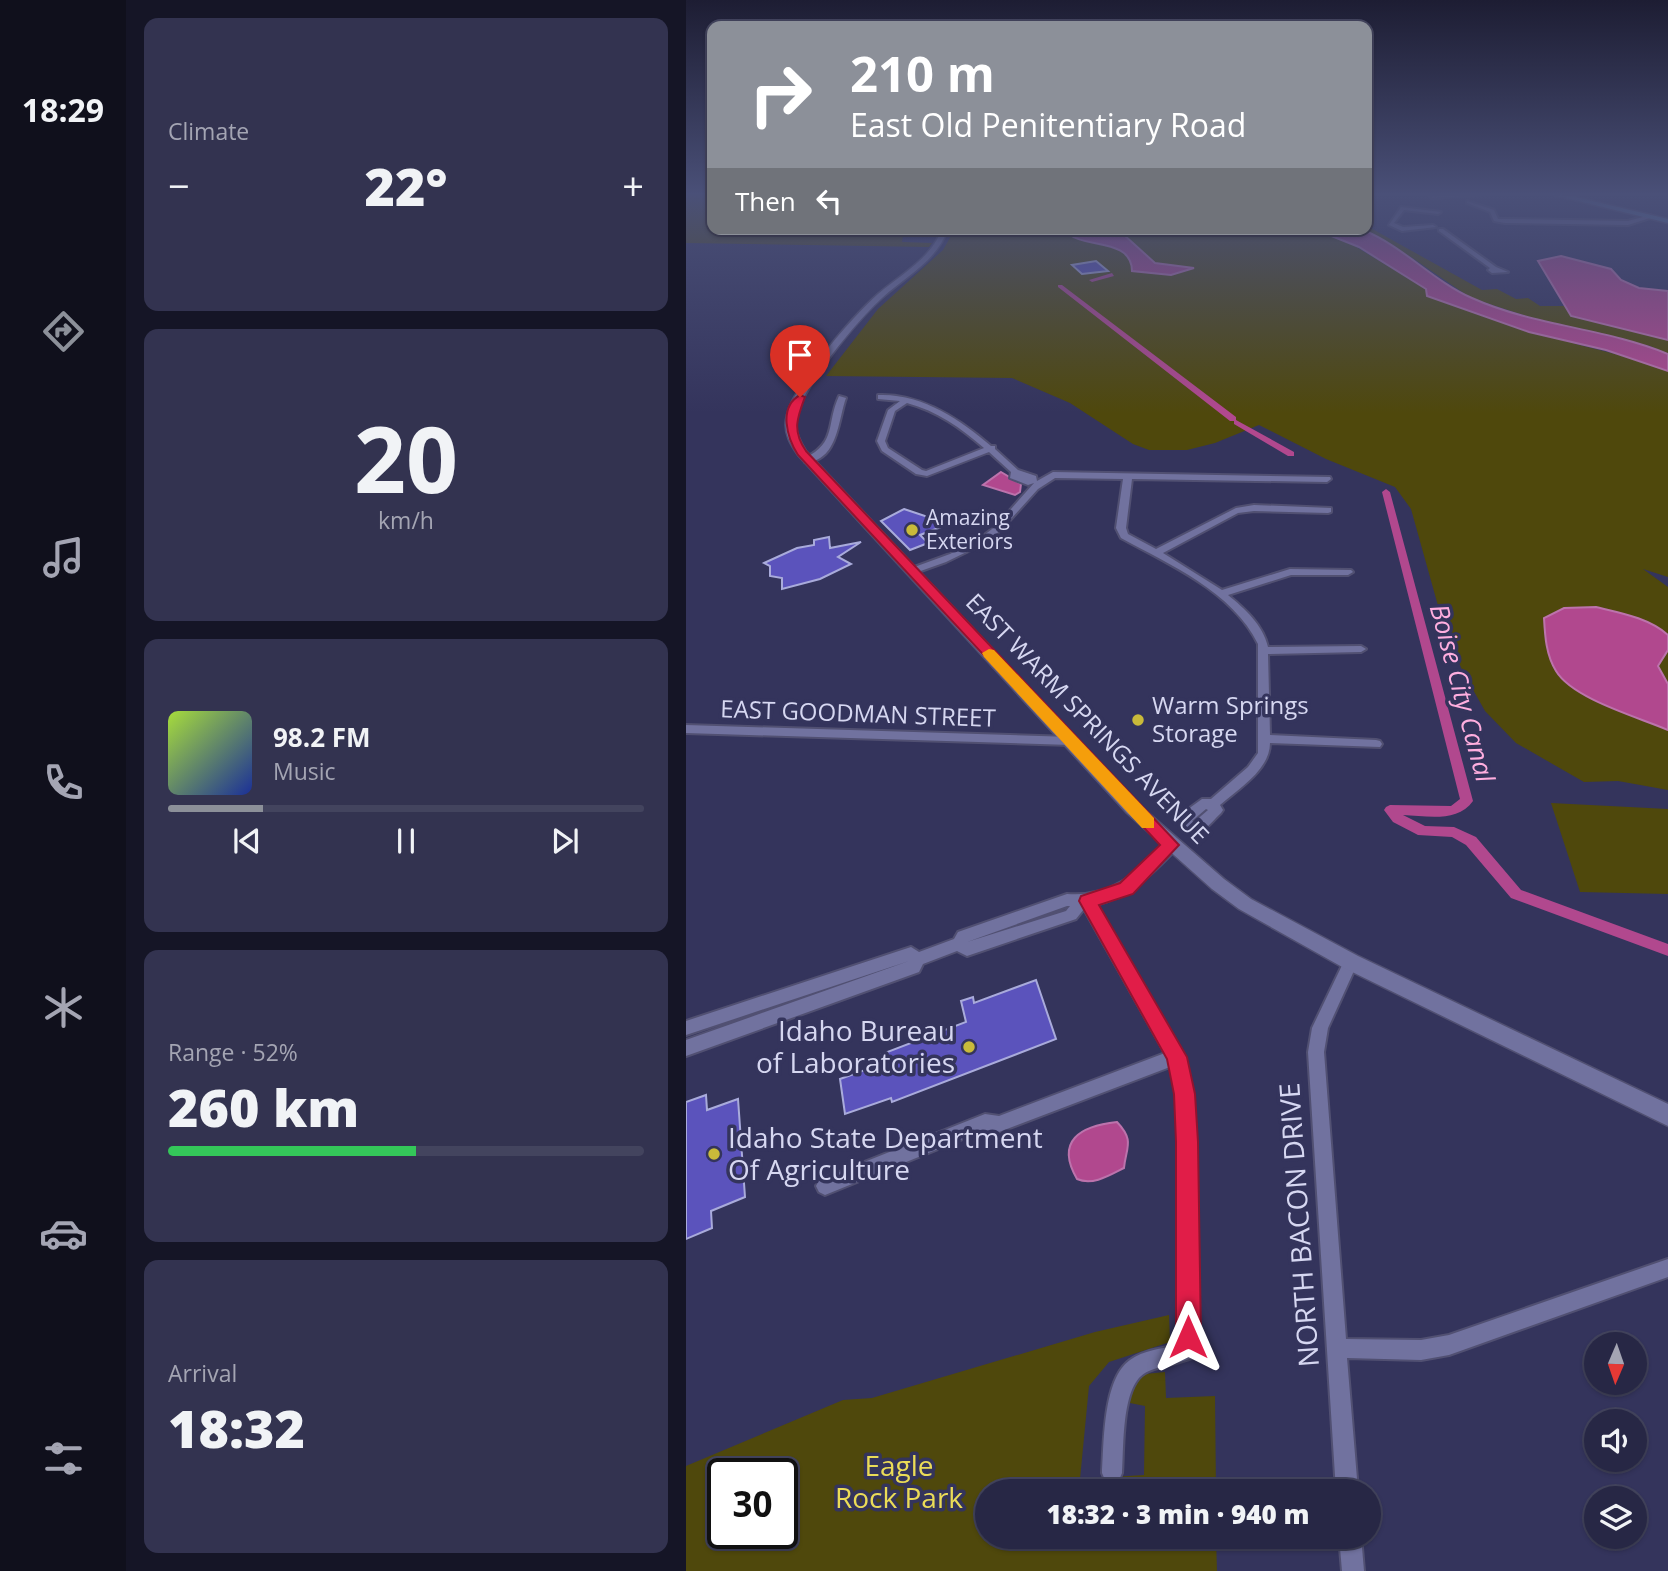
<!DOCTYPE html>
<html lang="en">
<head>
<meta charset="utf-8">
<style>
	body { margin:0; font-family:"Open Sans",sans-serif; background:#333350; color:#f1f3f6; height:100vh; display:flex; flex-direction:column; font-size:26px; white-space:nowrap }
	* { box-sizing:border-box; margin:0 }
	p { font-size:23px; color:#a4a5b3 }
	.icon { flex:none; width:38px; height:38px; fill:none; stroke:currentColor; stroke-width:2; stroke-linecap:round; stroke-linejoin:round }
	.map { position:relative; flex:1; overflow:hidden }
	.side { display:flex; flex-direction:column; gap:18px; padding:18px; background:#151526; width:560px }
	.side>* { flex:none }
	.top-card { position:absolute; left:21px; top:21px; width:665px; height:214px; border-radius:14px; box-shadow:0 2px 5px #0004,0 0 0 2px #43445e; background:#8c9099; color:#fff; overflow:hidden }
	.needle { width:46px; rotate:182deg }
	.fabs { position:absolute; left:898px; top:1332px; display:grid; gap:14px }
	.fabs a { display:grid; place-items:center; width:63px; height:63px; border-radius:50%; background:#272745; box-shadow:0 2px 5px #0004,0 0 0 2px #43445e; font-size:35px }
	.speed { position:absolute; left:21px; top:1458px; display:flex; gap:14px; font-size:35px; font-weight:700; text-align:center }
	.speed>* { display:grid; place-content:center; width:91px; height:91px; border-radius:50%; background:#272745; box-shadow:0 2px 5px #0004,0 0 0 2px #43445e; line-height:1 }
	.speed .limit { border:4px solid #111; border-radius:10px; background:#fff; color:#111 }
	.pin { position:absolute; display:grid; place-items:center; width:60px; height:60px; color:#fff; margin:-72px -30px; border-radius:50% 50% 50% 0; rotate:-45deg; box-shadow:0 0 7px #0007 }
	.pin .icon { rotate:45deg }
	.me { position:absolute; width:77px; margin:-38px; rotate:0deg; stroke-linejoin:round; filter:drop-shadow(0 0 5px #0008) }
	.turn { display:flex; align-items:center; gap:24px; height:147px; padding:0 28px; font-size:32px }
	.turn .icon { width:91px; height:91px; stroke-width:2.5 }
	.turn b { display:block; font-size:49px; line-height:60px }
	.then { display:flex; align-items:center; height:66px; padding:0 28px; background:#0003; gap:14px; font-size:26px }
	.big { font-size:52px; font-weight:800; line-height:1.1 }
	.side .tile { flex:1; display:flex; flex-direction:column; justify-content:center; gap:10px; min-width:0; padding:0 24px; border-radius:14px; background:#333350 }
	.side .dial { align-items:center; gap:0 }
	.dial b { font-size:91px; line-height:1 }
	.song { display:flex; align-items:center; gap:21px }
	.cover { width:84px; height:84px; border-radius:10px; background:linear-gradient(135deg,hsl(80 70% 55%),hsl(230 70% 35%)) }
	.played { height:7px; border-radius:4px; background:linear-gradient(90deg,#8c9099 20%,#43445e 20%) }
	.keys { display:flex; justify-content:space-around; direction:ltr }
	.heat { display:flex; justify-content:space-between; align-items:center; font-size:38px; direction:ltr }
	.charge { height:10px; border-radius:5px; background:linear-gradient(90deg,#34c759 52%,#43445e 0) }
	.trip { position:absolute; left:289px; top:1479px; width:406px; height:70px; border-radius:35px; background:#272745; box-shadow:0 2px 5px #0004,0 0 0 2px #43445e; font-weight:800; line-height:70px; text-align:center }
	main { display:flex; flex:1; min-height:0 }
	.tab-bar { display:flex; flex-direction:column; width:126px; justify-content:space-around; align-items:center; background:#10101c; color:#a4a5b3 }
	.tab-bar .icon { width:49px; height:49px }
	.tab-bar .current { color:#8c9099 }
	.tab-bar b { font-size:32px; color:#f1f3f6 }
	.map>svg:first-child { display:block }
</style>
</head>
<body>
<main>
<nav class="tab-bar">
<b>18:29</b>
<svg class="icon current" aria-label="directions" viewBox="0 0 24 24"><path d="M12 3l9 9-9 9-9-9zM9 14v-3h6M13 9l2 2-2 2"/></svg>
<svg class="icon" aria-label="music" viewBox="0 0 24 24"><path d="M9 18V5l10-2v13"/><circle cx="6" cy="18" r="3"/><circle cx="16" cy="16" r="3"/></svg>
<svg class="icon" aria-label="phone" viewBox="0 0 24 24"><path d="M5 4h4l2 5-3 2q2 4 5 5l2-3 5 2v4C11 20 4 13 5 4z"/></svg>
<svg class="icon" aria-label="climate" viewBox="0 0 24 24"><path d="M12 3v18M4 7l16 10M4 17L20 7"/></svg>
<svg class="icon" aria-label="car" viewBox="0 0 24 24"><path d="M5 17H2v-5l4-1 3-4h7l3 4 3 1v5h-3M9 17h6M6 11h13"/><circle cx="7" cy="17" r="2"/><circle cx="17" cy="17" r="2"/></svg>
<svg class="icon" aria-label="filters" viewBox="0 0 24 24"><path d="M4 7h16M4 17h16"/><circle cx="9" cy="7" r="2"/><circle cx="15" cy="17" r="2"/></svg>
</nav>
<section class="side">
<div class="tile"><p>Climate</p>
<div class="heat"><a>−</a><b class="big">22°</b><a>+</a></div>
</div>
<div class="tile dial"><b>20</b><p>km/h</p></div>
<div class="tile">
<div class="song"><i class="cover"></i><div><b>98.2 FM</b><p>Music</p></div></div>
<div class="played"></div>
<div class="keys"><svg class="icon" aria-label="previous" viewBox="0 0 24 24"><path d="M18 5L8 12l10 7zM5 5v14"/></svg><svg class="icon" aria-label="pause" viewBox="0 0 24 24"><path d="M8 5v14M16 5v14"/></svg><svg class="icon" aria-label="next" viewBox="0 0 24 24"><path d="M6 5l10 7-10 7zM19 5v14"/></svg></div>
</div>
<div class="tile"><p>Range · 52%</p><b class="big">260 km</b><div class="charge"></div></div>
<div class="tile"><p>Arrival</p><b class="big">18:32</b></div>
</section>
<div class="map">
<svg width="982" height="1571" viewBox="0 0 982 1571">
	<rect width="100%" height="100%" fill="#34345c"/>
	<!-- green -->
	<g fill="#4f480c" fill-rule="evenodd">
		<polygon points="0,193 26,193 26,229 218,229 216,242 246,243 243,247 0,243"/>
		<polygon points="681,226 796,290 811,289 830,299 842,298 854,306 881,306 885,316 982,340 982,354 964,346 852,320 785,298 725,257 674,229 681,229"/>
		<polygon points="269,229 628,229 657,239 740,289 890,344 956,361 982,371 982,577 957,569 982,587 982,790 932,781 898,782 830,743 799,711 776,670 756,620 725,509 709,487 640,459 573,425 529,443 501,450 463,450 447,444 384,403 326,378 140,376 192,309 257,250"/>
		<polygon points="865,803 982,809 982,894 894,892"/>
		<path d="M483,1315L484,1342L423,1362L403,1386L394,1479L458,1475L459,1406L444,1403L445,1386L459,1374L479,1372L480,1398L529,1396L530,1491H301V1536L530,1537L531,1571H0V1466L157,1400L186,1398L409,1332ZM37,1474H96V1533H37Z"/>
	</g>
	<!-- water -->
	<g fill="#b1488e" stroke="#bc73ac" stroke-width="2">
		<path d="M628,229C643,229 664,225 677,230C717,246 747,281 786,298C848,326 919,328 982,354V371L920,350L843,332L741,296L740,289L673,247Z"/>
		<path d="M393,233L437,234L469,263L508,268L485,275L446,271C446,239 401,248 384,235Z"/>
		<polygon points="875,256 925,269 935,280 953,288 982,291 982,340 885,316 852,261"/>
		<polygon points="315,472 335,484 334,492 329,495 297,485"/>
		<path d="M910,607C935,613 963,618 982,635V650L972,666L982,684V730C952,717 887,699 870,671C860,655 859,636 858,618L878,608Z"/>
		<path d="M431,1122C449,1141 440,1147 438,1168C424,1175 407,1186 391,1179C369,1141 394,1126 431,1122Z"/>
	</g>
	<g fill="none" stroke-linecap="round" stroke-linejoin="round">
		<!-- canal -->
		<g fill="#b1488e" fill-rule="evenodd">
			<polygon points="314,229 393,231 412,238 409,240 393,235"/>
			<polygon points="426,273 428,276 406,282 403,280"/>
			<polygon points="372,285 376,285 550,417 550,420 608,452 608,456 602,456 548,424 548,421 544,421 372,287"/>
			<path d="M700,489L704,492L787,801C771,823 741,816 717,815L739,826L768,827L790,837L835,890L982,944V956L825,898L780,845L766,837L732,835L707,822L698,810L700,807L704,805L765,806L774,799L696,492Z"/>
		</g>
	</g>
	<!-- building -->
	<g fill="#5b53bc" stroke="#a9abdb" stroke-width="2">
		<polygon points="410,261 422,271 396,274 386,265"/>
		<polygon points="218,509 263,524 234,535 242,543 224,550 195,521"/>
		<polygon points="143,537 144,548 175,542 152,557 165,564 134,579 96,589 96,578 84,576 84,566 78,563 111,548 128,545 128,540"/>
		<polygon points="350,980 370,1039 206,1102 205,1098 159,1114 154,1079 199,1063 196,1054 280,1022 275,1001 287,997 288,1003"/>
		<polygon points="20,1095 21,1110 52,1099 59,1197 25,1211 26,1228 0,1239 0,1102"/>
	</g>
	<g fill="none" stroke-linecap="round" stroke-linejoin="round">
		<defs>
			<g id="minor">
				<polygon points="787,193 818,193 746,198 744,197"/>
				<polygon points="781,201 808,210 812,219 819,219 942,221 964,215 967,217 942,225 819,223 808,221 804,212 781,203"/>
				<polygon points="715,207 755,212 752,214 718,210 708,223 717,227 747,225 750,227 716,231 703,225"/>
				<polygon points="753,229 757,229 810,267 822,272 806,273 802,270 804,268 753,231"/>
				<path d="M192,395C235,393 274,419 305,446H309V449L332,470L350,476L351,481L367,472L644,477L645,479L641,482L446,479L440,528L442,534L470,549L550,508L568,505L645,508V512L642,513L568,511L552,513L477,553L536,590L604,569L665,570L667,572L662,575H605L542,595C559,609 577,625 582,647L675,646L680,649L675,652L582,654L584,735L690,740L694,741L696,744L694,747L584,743C584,770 552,789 534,805L537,810L535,813C519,828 519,836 496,829L492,819L494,815L516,799H525L562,767L572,753V644C547,592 483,564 435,538L430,528L437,479L369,478L352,489L316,529L299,543L260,562L229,573H223V569L264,554L293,539L310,526L348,483L342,485L324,478L325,472L303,452L241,476L230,474L196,451L191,441L202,410L214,401L192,399ZM221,403C251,411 275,428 298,448L240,471L236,470L202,448L199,441L209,411ZM520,809L522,810L508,822L506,821Z"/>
				<path d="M153,396L160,398C152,420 152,462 119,462V458C151,442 140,424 153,396Z"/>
				<polygon points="0,725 385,737 391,741 385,745 0,733"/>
				<path d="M485,840L490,841L491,845L490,849C466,874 444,896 410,905L496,1052L507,1094L512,1337L506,1358C492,1364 468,1367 459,1373C435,1387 438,1448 436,1473L433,1480L426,1483L419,1480L416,1473C418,1442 417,1379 444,1360C457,1350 476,1349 491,1345L492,1337L493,1142L491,1094L484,1067L313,1132L299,1130L139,1195L133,1192L130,1186L133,1180L299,1114L313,1116L479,1053L398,909L390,919L281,956L271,951L237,964L233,972L0,1056V1040L223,961L0,1035V1021L225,947L233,952L268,939L272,932L381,894C429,897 449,874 480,841ZM381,906H384L380,911L281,942Z"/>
				<polygon points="665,955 670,957 672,962 642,1028 638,1052 660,1339 735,1340 763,1335 982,1259 982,1277 763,1355 735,1360 661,1358 672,1491 650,1491 622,1052 626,1028 660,957"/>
				<polygon points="653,1536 675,1536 678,1571 656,1571"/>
			</g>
			<path id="tertiary" d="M256,229H262C250,262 220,276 196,298C172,320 113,389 110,421C109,432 114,442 120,451L453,805L538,879L565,899L672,956L982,1104V1126L658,968L553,909L526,889L441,813L112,455C105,445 98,434 100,420C104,388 167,316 192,294C215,274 244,260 256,229Z"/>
			<polygon id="secondary" points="860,193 873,193 982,219 982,223"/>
		</defs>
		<!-- minor casing -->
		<use href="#minor" stroke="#515072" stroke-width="4"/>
		<!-- tertiary casing -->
		<use href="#tertiary" stroke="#515072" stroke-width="3"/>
		<!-- secondary casing -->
		<use href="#secondary" stroke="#515072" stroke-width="3"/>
		<!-- minor -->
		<use href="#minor" fill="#71729f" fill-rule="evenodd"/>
		<!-- tertiary -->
		<use href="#tertiary" fill="#71729f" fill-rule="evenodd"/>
		<!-- secondary -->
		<use href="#secondary" fill="#5984b0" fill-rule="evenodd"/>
	</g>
	<!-- sky -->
	<linearGradient id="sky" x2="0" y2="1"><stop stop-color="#1d1d33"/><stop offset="0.47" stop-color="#4a5078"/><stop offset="1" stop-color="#4a5078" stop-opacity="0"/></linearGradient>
	<rect width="982" height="413" fill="url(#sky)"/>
	<!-- route -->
	<path fill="#e11d48" stroke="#92132f" stroke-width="2" d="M114,395L119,397C111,418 106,431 120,451L493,845L447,894L413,905L501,1057L509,1094L512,1142L515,1337L511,1346L502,1349L494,1346L490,1337V1142L488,1094L481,1059L393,901L395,896L434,883L474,845L112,455C101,438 92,407 114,395Z"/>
	<!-- slow -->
	<polygon fill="#f59e0b" points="303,649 308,650 468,818 468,828 456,828 298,657 296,653"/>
	<!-- markers -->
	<g fill="#c9ba3a" stroke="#34345c" stroke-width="2.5">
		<circle cx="226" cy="530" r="7"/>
		<circle cx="452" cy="720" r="7"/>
		<circle cx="283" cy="1047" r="7"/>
		<circle cx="28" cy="1154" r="7"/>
	</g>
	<g text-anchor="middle" stroke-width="7" stroke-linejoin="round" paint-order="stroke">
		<!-- far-poi labels -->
		<g font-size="21" fill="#d6d7f1" stroke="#34345c" text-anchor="start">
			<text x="240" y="525">Amazing<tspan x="240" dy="24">Exteriors</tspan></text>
		</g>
		<!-- poi labels -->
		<g font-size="24" fill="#d6d7f1" stroke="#34345c" text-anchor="start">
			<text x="466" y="714">Warm Springs<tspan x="466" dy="28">Storage</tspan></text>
		</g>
		<!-- street labels -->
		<g font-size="24" fill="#d6d7f1" stroke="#34345c">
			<text transform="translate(172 714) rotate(2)" y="8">EAST GOODMAN STREET</text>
			<text transform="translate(401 719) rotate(46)" y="8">EAST WARM SPRINGS AVENUE</text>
		</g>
		<!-- water labels -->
		<g font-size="26" font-style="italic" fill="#ffaedf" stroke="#34345c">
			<text transform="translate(776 693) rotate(75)" y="9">Boise City Canal</text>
		</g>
		<!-- near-poi labels -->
		<g font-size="28" fill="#d6d7f1" stroke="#34345c" text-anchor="end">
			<text x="269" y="1041">Idaho Bureau<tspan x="269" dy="32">of Laboratories</tspan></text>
			<text x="42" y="1148" text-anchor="start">Idaho State Department<tspan x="42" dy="32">Of Agriculture</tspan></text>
		</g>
		<!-- near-street labels -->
		<g font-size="28" fill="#d6d7f1" stroke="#34345c">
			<text transform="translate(613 1225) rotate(-94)" y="10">NORTH BACON DRIVE</text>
		</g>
		<!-- near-park labels -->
		<g font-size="28" fill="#ebdc57" stroke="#34345c">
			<text x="213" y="1476">Eagle<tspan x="213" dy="32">Rock Park</tspan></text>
		</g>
	</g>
</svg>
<div class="fabs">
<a><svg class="needle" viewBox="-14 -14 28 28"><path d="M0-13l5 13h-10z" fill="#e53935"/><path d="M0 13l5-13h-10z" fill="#a4a5b3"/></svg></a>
<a><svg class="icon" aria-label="sound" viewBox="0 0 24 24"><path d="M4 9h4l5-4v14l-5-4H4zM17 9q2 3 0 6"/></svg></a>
<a><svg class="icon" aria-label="layers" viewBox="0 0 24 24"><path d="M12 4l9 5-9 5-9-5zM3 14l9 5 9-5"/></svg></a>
</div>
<div class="speed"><div class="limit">30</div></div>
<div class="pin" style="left:114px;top:397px;background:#d93025"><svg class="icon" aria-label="arrive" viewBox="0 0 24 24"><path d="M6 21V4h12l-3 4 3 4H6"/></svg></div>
<svg class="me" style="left:502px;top:1337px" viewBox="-20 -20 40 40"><path d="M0-17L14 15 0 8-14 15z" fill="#e11d48" stroke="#fff" stroke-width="4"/></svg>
<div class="trip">18:32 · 3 min · 940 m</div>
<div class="top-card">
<div class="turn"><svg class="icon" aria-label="right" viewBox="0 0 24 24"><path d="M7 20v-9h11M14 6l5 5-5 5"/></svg><div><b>210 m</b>East Old Penitentiary Road</div></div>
<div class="then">Then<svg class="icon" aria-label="left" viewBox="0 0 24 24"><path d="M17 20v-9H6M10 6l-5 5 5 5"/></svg></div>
</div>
</div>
</main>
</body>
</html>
